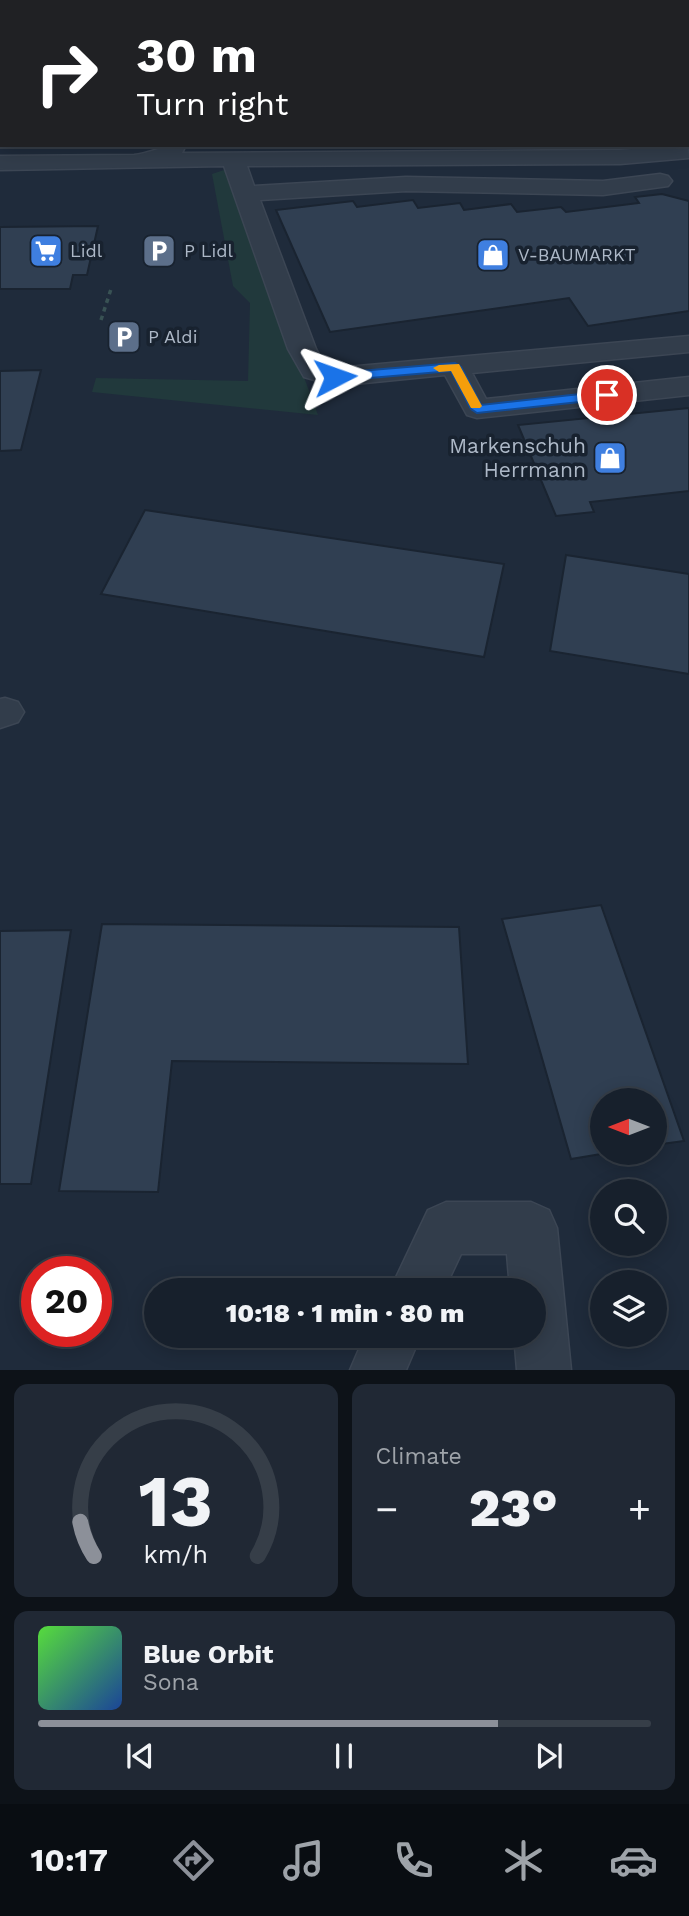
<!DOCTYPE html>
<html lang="en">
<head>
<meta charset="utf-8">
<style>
	body { margin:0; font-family:"Work Sans",sans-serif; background:#202834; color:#f1f3f6; height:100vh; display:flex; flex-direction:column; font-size:26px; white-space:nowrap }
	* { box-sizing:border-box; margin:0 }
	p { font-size:23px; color:#9ea3a9 }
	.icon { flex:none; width:38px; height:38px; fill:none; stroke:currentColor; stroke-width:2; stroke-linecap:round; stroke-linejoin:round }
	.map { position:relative; height:1370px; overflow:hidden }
	.side { display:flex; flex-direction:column; gap:14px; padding:14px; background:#0d1218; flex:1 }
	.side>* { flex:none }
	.hud { position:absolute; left:0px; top:0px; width:690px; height:147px; box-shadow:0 4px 18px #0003,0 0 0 2px #363e48; background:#202124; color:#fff; overflow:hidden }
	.needle { width:46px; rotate:270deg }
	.fabs { position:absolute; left:590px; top:1088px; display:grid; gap:14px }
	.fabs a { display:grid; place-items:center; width:77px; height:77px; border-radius:50%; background:#17202c; box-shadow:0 4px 18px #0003,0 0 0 2px #363e48; font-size:35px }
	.speed { position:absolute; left:21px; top:1256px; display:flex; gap:14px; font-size:35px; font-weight:700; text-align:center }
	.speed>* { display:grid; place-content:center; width:91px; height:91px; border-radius:50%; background:#17202c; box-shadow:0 4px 18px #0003,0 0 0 2px #363e48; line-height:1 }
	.speed .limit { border:10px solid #d22; background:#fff; color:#111 }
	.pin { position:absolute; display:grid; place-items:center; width:60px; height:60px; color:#fff; margin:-30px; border:4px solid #fff; border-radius:50%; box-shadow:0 2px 7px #0007 }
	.me { position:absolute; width:77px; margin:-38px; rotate:86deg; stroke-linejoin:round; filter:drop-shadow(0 0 5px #0008) }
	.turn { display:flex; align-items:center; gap:24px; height:147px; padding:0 21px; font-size:32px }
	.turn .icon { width:91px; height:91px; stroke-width:2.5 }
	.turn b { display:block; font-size:49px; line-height:60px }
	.big { font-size:52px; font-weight:800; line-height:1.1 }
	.side .widget { flex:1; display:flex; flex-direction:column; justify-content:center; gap:10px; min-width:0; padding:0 24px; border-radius:14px; background:#202834 }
	.side .dial { align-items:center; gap:0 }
	.dial svg { height:182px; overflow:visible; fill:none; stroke:#363e48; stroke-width:7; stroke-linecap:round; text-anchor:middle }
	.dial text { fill:#f1f3f6; stroke:none }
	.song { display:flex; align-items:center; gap:21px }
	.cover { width:84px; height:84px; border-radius:10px; background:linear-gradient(135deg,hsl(110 70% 55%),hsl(220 70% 35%)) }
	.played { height:7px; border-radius:4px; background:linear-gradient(90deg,#8c9099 75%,#363e48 75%) }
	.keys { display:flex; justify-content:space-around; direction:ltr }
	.heat { display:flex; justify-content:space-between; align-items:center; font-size:38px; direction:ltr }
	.side .tiles { flex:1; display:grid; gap:14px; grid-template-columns:1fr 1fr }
	.widget:last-child { grid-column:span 2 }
	.trip { position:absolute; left:144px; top:1278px; width:402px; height:70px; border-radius:35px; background:#17202c; box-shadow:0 4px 18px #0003,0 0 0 2px #363e48; font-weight:800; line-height:70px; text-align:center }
	.menu { display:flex; height:112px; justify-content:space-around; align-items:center; background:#090d12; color:#9ea3a9 }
	.menu .icon { width:49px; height:49px }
	.menu .selected { color:#8c9099 }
	.menu b { font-size:32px; color:#f1f3f6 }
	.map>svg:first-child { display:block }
</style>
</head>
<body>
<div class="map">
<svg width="689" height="1370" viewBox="0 0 689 1370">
	<rect width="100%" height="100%" fill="#1f2b3b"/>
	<!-- green -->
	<polygon fill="#21393c" points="227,169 318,415 92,392 96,378 248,381 250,303 233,286 212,174"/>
	<!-- building -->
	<g fill="#303f52" stroke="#1a2431" stroke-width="2">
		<polygon points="379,0 455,0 457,2 381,2"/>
		<polygon points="662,194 689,201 689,311 588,326 569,298 330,332 276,210 353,201 357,207 413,200 418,208 460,203 464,210 511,204 517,212 561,207 566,212 639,203 635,197"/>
		<polygon points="98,226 87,275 73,275 70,289 0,289 0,227"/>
		<polygon points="41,370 21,450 0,451 0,371"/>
		<polygon points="689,408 689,491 590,502 594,512 556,516 518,425"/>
		<polygon points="145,510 504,564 484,657 101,594"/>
		<polygon points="566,555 689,574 689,674 550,651"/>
		<polygon points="601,905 684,1141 654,1145 654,1101 602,1101 602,1153 607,1153 571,1159 502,919"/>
		<polygon points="102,924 459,927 468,1064 172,1061 158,1192 59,1191"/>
		<polygon points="71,930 31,1184 0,1184 0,931"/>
	</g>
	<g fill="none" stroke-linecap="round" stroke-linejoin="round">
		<defs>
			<g id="minor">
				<polygon points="193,0 211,0 192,2"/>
				<polygon points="655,0 674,0 675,2 656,2"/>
				<polygon points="688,10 689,11 689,23 688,22"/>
				<path d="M688,144L689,158L620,164L247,166L254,186L406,177L603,181L660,174L668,176L672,181L668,186L603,195L406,191L260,200L316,349L325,365L336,368L689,336V352L472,373L486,399L689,377V395L477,418L467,415L445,375L335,386L304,377L288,349L224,166L0,170V156L134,155C152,153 162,145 182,145L184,149L182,153L620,150Z"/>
				<polygon points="5,698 18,702 24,712 18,722 0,728 0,699"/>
				<polygon points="446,1202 531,1202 549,1210 557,1228 571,1370 517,1370 514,1335 534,1335 534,1290 510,1290 507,1254 461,1254 444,1290 390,1290 428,1210"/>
				<polygon points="365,1335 421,1335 406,1370 350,1370"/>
			</g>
			<g id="major">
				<polygon points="524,0 544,0 546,2 525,2"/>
				<rect x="688" y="119" width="1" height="15"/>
			</g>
		</defs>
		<!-- minor casing -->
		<use href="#minor" stroke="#3c4654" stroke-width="3"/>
		<!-- major casing -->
		<use href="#major" stroke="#3c4654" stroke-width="4"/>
		<!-- path-far1 -->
		<polyline stroke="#395254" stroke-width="2.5" stroke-dasharray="2.5 2.5" stroke-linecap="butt" points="567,0 569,2"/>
		<!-- path -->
		<polyline stroke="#395254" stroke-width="3.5" stroke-dasharray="4.5 4.5" stroke-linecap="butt" points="101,320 112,286"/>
		<!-- minor -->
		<use href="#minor" fill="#323d4b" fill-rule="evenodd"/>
		<!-- major -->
		<use href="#major" fill="#505c6b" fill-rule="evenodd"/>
	</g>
	<!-- route -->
	<polygon fill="#1a73e8" stroke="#114b97" stroke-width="2" points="455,363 461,367 481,405 607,391 613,395 607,399 477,413 471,409 451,371 335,381 329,377 335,373"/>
	<!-- slow -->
	<polygon fill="#f59e0b" points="459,364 482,406 480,408 471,408 451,371 439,372 433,368 439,365"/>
	<!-- icons -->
	<defs>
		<symbol id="supermarket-square" viewBox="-11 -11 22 22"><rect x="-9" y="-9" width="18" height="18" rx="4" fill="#3f7fe0" stroke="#18222f"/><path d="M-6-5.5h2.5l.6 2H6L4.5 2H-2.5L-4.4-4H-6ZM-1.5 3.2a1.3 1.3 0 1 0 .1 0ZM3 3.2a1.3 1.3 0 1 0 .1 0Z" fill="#fff"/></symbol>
		<symbol id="parking-square" viewBox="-11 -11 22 22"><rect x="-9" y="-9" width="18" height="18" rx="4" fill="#5c6f8a" stroke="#18222f"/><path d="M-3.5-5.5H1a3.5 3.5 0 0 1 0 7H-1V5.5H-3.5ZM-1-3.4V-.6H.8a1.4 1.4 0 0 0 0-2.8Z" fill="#fff"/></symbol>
		<symbol id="shop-square" viewBox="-11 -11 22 22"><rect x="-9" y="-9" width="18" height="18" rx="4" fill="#3f7fe0" stroke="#18222f"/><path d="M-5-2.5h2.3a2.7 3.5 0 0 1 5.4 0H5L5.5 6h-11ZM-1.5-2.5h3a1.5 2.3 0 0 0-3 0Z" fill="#fff"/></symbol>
	</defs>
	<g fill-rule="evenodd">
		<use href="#supermarket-square" x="27" y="232" width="38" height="38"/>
		<use href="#parking-square" x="140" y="232" width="38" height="38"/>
		<use href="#shop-square" x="474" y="236" width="38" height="38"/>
		<use href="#parking-square" x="105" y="318" width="38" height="38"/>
		<use href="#shop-square" x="591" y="439" width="38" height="38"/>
	</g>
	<g text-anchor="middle" stroke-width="7" stroke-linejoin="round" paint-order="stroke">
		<!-- far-poi labels -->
		<g font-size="18" fill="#adb8c7" stroke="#18222f" text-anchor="start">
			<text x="70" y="257">Lidl</text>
			<text x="184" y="257">P Lidl</text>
			<text x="518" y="261">V-BAUMARKT</text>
			<text x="148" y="343">P Aldi</text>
		</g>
		<!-- poi labels -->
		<g font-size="21" fill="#adb8c7" stroke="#18222f" text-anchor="end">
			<text x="586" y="453">Markenschuh<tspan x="586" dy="24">Herrmann</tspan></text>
		</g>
	</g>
</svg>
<div class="fabs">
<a><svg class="needle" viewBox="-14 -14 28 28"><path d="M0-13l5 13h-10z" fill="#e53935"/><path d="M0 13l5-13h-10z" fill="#9ea3a9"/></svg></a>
<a><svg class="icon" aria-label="search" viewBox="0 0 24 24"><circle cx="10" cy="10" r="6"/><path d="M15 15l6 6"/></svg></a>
<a><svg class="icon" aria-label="layers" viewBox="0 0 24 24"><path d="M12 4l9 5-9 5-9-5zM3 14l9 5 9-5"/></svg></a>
</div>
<div class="speed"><div class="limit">20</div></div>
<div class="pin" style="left:607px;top:395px;background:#d93025"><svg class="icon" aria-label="arrive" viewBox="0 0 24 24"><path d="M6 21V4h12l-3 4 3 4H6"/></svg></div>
<svg class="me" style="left:335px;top:377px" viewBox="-20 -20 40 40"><path d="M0-17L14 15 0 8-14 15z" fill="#1a73e8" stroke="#fff" stroke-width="4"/></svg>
<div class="trip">10:18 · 1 min · 80 m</div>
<div class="hud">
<div class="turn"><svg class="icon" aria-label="right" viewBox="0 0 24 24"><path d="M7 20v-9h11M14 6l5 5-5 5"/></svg><div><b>30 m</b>Turn right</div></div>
</div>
</div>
<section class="side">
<div class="tiles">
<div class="widget dial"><svg viewBox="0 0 100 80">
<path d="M14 69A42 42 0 1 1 86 69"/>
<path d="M14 69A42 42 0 0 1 8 54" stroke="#8c9099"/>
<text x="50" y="56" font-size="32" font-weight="700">13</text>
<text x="50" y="72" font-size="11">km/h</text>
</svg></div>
<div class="widget"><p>Climate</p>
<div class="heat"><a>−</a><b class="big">23°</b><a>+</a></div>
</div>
<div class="widget">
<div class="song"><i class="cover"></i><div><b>Blue Orbit</b><p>Sona</p></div></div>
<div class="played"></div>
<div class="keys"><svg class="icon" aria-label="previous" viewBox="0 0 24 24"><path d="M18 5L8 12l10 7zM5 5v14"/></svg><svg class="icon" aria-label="pause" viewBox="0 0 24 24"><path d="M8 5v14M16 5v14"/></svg><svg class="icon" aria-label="next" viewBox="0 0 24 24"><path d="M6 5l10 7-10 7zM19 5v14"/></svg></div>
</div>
</div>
</section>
<nav class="menu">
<b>10:17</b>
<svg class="icon selected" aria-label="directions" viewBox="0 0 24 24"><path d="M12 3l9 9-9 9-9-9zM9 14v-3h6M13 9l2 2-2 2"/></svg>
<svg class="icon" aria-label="music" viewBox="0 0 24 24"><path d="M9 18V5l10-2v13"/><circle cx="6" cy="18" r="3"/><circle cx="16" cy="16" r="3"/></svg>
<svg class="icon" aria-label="phone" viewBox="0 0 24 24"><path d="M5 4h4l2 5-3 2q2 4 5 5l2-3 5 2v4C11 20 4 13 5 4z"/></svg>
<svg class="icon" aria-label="climate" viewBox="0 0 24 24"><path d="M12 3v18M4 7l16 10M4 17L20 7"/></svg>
<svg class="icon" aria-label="car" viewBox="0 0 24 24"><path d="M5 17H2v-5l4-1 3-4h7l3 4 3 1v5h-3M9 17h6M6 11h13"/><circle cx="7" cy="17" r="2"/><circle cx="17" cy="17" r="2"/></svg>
</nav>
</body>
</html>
